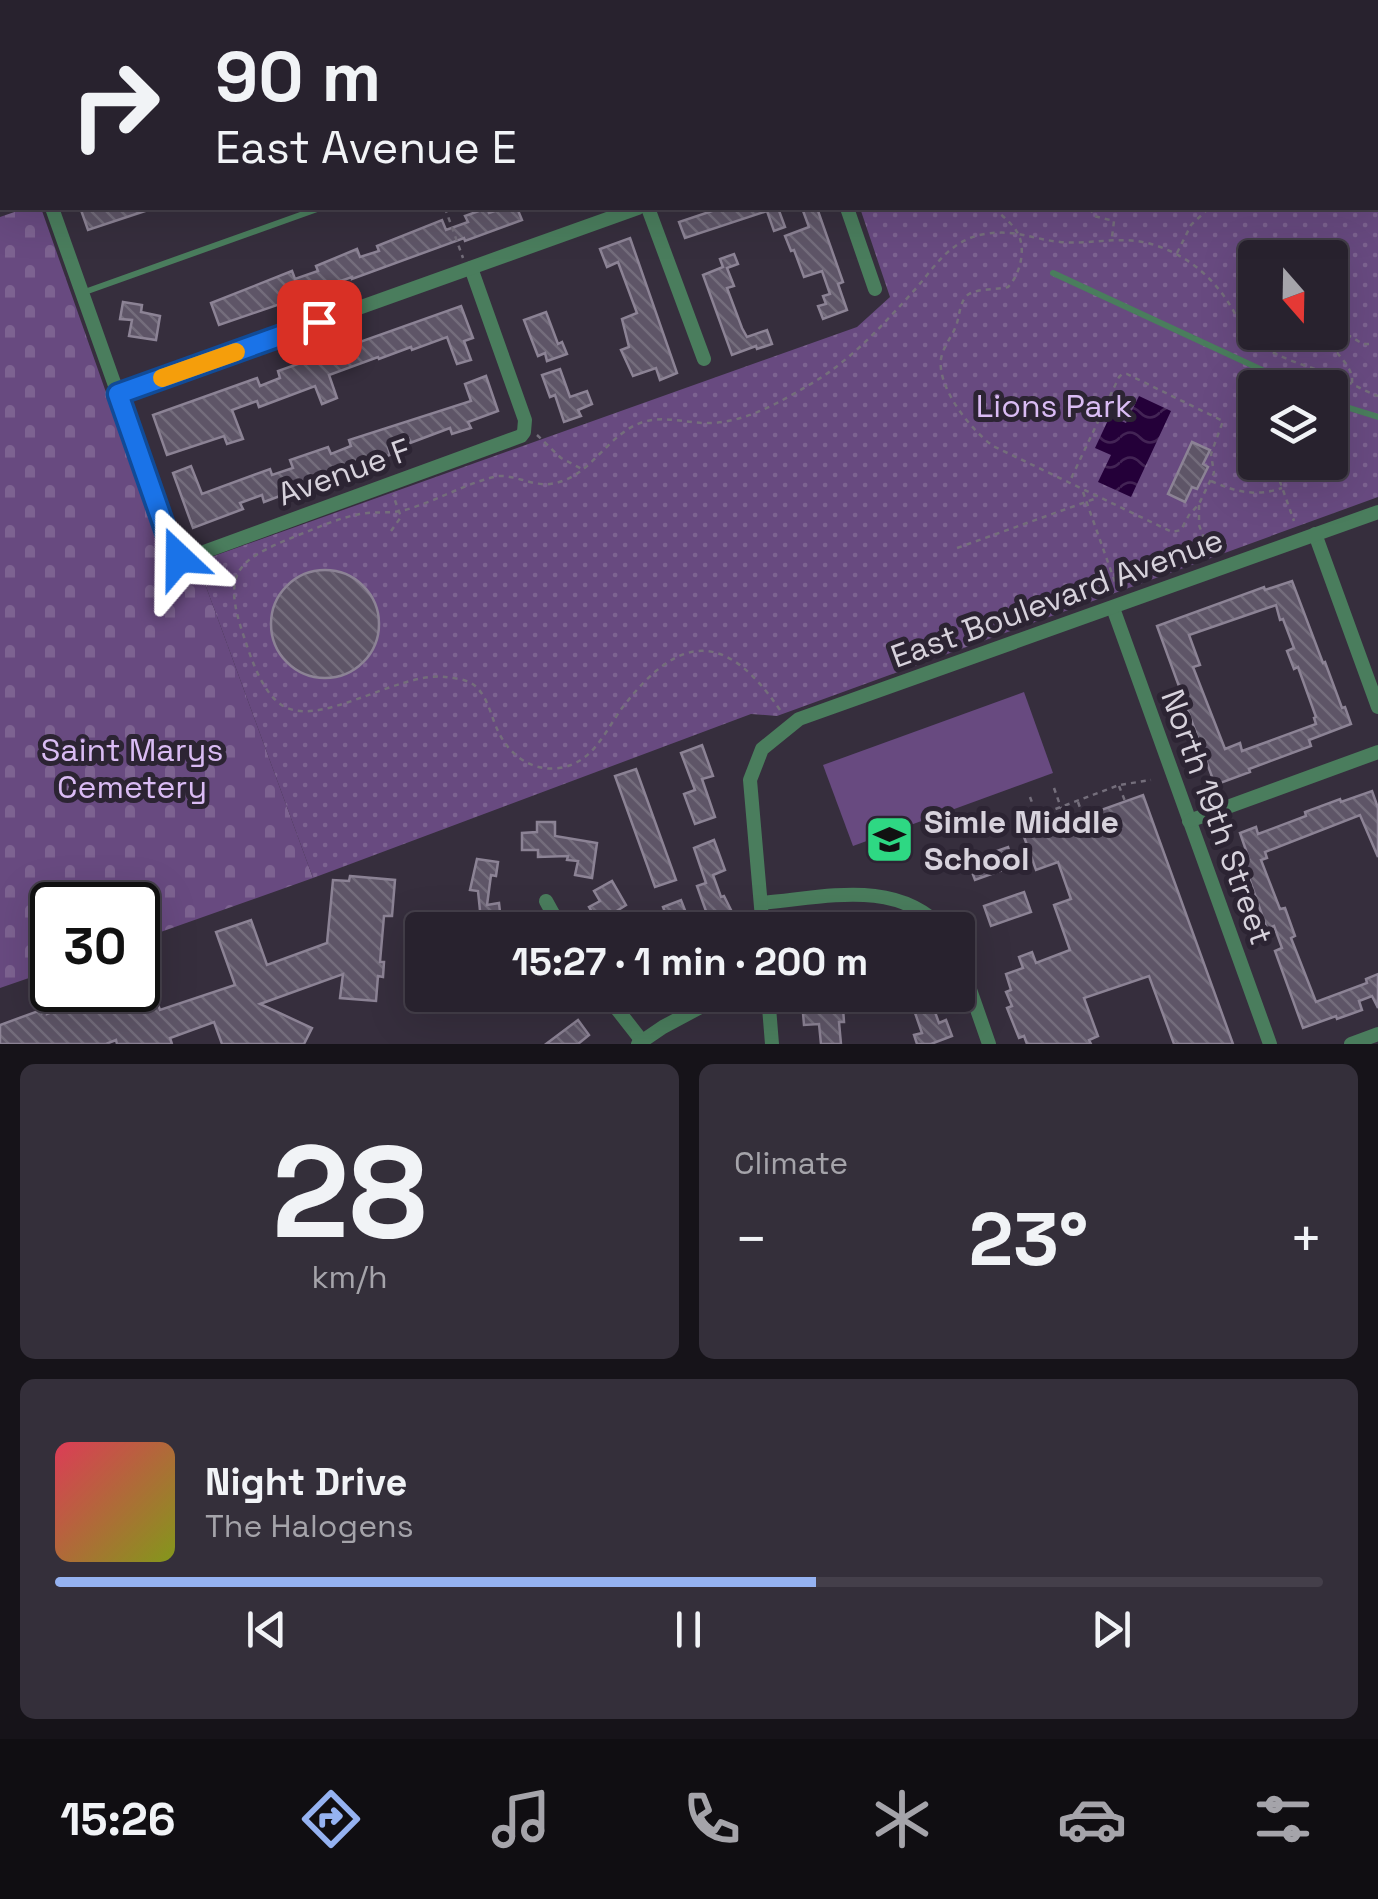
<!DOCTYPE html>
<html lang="en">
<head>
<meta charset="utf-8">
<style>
	body { margin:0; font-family:"Space Grotesk",sans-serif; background:#342f3a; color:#f1f3f6; height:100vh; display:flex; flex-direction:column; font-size:38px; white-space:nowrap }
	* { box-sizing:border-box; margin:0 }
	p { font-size:32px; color:#a5a4aa }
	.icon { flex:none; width:55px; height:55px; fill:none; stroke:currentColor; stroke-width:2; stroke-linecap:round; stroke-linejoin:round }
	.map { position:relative; height:1044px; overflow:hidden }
	.sheet { display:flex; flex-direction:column; gap:20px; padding:20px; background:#161319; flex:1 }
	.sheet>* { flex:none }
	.banner { position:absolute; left:0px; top:0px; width:1380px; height:210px; box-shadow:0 10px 40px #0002,0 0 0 2px #443f4a; background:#28222e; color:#f1f3f6; overflow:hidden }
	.needle { width:65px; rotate:160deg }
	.fabs { position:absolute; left:1238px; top:240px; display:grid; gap:20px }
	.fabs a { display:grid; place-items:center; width:110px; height:110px; border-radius:10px; background:#28222e; box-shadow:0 10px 40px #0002,0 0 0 2px #443f4a; font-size:50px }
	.speed { position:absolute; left:30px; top:882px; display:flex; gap:20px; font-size:50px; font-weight:700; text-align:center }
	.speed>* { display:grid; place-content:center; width:130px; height:130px; border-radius:50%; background:#28222e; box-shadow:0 10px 40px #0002,0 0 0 2px #443f4a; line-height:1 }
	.speed .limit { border:5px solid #111; border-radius:15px; background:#fff; color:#111 }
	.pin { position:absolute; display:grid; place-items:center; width:85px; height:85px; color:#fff; margin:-42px; border-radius:20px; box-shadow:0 5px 15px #0006 }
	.me { position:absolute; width:110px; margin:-55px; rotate:337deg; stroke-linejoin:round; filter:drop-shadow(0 0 8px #0008) }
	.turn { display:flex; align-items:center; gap:35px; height:210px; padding:0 50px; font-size:45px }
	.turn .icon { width:130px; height:130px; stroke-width:2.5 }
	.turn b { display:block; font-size:70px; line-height:85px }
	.big { font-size:75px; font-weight:700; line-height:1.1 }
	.sheet .card { flex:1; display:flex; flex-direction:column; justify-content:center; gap:15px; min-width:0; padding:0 35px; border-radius:15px; background:#342f3a }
	.sheet .dial { align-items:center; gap:0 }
	.dial b { font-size:130px; line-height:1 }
	.song { display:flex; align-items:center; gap:30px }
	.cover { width:120px; height:120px; border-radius:15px; background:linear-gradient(135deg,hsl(350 70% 55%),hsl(70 70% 35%)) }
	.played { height:10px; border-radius:5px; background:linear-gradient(90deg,#95b2f1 60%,#443f4a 60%) }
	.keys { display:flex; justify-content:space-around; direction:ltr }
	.heat { display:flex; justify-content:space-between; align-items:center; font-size:55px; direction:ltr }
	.sheet .tiles { flex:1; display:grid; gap:20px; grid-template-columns:1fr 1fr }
	.card:last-child { grid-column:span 2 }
	.trip { position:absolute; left:405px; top:912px; width:570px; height:100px; border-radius:10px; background:#28222e; box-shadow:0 10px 40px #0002,0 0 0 2px #443f4a; font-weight:700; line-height:100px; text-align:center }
	.tabs { display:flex; height:160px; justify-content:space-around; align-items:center; background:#100e12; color:#a5a4aa }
	.tabs .icon { width:70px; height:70px }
	.tabs .on { color:#95b2f1 }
	.tabs b { font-size:45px; color:#f1f3f6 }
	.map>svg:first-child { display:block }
</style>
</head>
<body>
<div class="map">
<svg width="1378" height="1044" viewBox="0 0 1378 1044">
	<defs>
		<pattern id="cemetery-stones" width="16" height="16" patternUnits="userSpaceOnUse" patternTransform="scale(2.5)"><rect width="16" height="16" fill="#684a80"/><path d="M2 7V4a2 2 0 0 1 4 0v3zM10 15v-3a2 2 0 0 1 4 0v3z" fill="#7d6391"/></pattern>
		<pattern id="park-dots" width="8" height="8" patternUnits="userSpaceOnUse" patternTransform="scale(2.5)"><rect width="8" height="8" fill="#684a80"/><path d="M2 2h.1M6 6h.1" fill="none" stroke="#7d6391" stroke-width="1.8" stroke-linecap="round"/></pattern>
		<pattern id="water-waves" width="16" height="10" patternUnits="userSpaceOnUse" patternTransform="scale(2.5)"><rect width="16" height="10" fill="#240039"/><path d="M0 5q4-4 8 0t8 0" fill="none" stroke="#432455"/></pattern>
		<pattern id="building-back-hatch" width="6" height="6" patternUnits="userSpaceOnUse" patternTransform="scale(2.5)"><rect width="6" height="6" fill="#5e5567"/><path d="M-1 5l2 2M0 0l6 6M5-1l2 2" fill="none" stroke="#746d7c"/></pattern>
	</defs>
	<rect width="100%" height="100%" fill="#362e3d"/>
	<!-- grass -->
	<polygon fill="#684a80" points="1024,692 1053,773 853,846 823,765"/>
	<!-- cemetery -->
	<polygon fill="url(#cemetery-stones)" points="26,208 41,208 169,571 197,562 313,878 138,940 138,905 52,905 52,970 0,988 0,217"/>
	<!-- park -->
	<path fill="url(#park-dots)" fill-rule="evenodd" d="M1378,106V497L777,716L751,714L313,878L197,562L857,327L890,297L860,208H1378ZM1255,258H1330V332H1255ZM1255,388H1330V462H1255Z"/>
	<!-- water -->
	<polygon fill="url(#water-waves)" points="1139,396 1171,411 1131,497 1098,482 1111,455 1095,448 1110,416 1126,423"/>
	<!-- building -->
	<g fill="url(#building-back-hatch)" stroke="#8c8395" stroke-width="2.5" fill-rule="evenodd">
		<polygon points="87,208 151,208 151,209 88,230 81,210"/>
		<polygon points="487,208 489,213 504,208 517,208 522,220 465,241 464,238 352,279 352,277 314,290 315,292 219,325 211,303 292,271 295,279 318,271 316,266 357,249 360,257 379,251 377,246 442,220 446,230 468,222 465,216"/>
		<polygon points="721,208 778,208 785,227 774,231 767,211 685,238 679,222"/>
		<polygon points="802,208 817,208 843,282 838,284 847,310 823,319 818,306 826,304 823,296 830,294 822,271 804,277 794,250 791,251 785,236 809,227"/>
		<polygon points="630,238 677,373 660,380 656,368 633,376 621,350 629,347 622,319 637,313 618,262 607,267 600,249"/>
		<polygon points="734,254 738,264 727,268 734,286 727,288 742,328 747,337 767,330 772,344 757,349 756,346 732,355 703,275 723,267 720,259"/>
		<polygon points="123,302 142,305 141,312 160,316 156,340 129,336 132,320 120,319"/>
		<polygon points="461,306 473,338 464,341 471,360 457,364 447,337 412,350 411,347 379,359 378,357 329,375 337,398 322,404 315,386 259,407 257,401 232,410 243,439 227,444 224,436 167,455 153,415 257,378 260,386 280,378 278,371"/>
		<polygon points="546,312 558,344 562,342 567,354 547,361 545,353 538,356 524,320"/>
		<polygon points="560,369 570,397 587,391 592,404 578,410 581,416 564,422 555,395 550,397 542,375"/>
		<polygon points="486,376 498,411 468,422 471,428 452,434 450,428 410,443 409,439 388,447 390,455 296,488 296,490 264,502 262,495 240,503 243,509 193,528 173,473 191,466 202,494 270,469 272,475 293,468 290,460 328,447 331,454 351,446 349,440 471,401 465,384"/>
		<polygon points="1192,442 1210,450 1203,464 1208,467 1197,489 1192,487 1185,502 1168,494"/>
		<circle cx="325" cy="624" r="54"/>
		<path d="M1292,581L1323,663L1325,662L1342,708L1345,707L1351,724L1309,740L1311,746L1249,769L1250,772L1215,785L1157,626L1264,587L1265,590ZM1276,605L1280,620L1283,619L1294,648L1287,651L1294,669L1298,667L1316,717L1314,718L1316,724L1242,751L1240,743L1225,749L1193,667L1200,665L1189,635Z"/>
		<polygon points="702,745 713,776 702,779 715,817 695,824 684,794 695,790 681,753"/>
		<polygon points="636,769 676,880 655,887 615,776"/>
		<polygon points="1372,791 1378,808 1378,857 1360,815 1265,852 1267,858 1261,860 1280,909 1285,908 1295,936 1291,938 1316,1002 1367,983 1366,979 1378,974 1378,1008 1372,996 1359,1001 1362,1010 1337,1019 1336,1016 1303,1028 1275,951 1282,948 1274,926 1267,929 1243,861 1249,859 1240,833 1256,827 1258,834 1306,816 1305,812 1340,799 1341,802"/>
		<polygon points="1143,795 1233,1044 1174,1044 1149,976 1084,998 1098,1036 1089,1040 1091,1044 1027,1044 1024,1036 1019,1038 1007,1008 1012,1006 1006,992 1011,990 1006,974 1023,968 1019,957 1032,952 1036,963 1070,950 1054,905 1071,899 1058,862 1036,870 1023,834 1036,830 1037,833"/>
		<polygon points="537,822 555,822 555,836 597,843 592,878 575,875 578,861 567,860 568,856 538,857 538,850 522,850 522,833 537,832"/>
		<polygon points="714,840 725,870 713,875 721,897 724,896 732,912 693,926 695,930 672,930 663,907 681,900 688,918 706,911 697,886 706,883 694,848"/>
		<polygon points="1008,847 1014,866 975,880 968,861"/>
		<polygon points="477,859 498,862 496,876 491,875 487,905 499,903 502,930 482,930 478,891 470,890"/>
		<polygon points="350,876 395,880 392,916 384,916 380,962 384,962 383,977 378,976 376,1001 340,998 343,974 260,1004 312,1028 304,1044 222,1044 214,1022 170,1038 172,1044 117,1044 116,1040 106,1044 0,1044 0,1025 41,1010 42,1013 47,1011 47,1014 103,993 108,1008 127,1001 123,990 138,990 138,950 160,1010 235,985 216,932 251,920 267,965 327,943 333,880 349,881"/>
		<polygon points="612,881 626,905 615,912 627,930 603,930 589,907 600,901 594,891"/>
		<polygon points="1024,892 1031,912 991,926 984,906"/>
		<polygon points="810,995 830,995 831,1009 843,1008 844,1022 839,1022 841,1044 821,1044 819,1024 804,1025 803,1013 812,1012"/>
		<polygon points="902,995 952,995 932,1004 939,1023 946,1020 952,1036 931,1044 917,1044 914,1035 922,1033 914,1010 908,1012"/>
		<polygon points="578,1020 589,1035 578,1044 546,1044"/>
	</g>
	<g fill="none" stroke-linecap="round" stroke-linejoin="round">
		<!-- path -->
		<g stroke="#746e7b" stroke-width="2.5" stroke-dasharray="5 5" stroke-linecap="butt">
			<polyline points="1305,2 1306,0"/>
			<polyline points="445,208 463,258"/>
			<path d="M994,208C1001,215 1012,223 1017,232C1027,248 1020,275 1008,287C997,290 980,288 969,294C960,300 960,313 957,323C953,336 943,346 941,359C937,388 971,430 993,446L1172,532L1181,530L1189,515L1199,504L1214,473L1211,454L1223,421L1127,374H1122L1119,377L1069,483"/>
			<polyline points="1090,208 1094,216 1114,221 1112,237"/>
			<polyline points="1177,253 1191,225 1209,208"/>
			<polyline points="1243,370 1242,377 1255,413"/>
			<path d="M1352,383C1354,366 1336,356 1330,341L1333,335L1343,332L1363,344H1373"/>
			<polyline points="537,435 561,458 582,469"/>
			<polyline points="1273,462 1294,521"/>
			<path d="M1211,481C1236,492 1256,497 1282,488"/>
			<polyline points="1083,492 1116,585"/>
			<polyline points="1199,505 1199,525 1209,552"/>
			<polyline points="391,531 401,517 393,495"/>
			<polyline points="957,548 1097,498"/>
			<path d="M780,710C726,631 680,632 622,708C604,733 593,763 559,768C532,772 509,755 498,731C491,717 488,696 474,685C466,679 454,678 445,677C397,671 315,733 279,703C261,689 251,658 244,637C221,570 238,560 296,536C317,528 338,518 360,514C375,511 391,514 405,510C437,501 466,483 498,476C516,475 532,486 550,484C591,479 606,434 643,422C666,415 688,424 711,423C746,422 780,402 809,385C849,362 880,328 911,294C934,269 948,240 985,234C1016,229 1032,239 1060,242C1091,245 1120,235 1151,244C1183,253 1210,274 1228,302C1236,314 1243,330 1254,340C1276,359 1310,366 1337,377C1351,383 1364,391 1378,396"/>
			<polyline points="1119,786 1125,801"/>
			<polyline points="1054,788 1066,822"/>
			<polyline points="1030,797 1037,816 1119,785 1151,780"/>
			<polyline points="1078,802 1083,816"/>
		</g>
		<!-- service -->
		<g stroke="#4a7d5d" stroke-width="6">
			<polyline points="533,0 534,2"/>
			<polyline points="783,0 784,2"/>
			<polyline points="1053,273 1301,388"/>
			<polyline points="82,293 320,208"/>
			<polyline points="1330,402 1378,417"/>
		</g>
		<!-- minor -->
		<g stroke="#4a7d5d" stroke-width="14">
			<polyline points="197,0 198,2"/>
			<polyline points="416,0 417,2"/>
			<polyline points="894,0 895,2"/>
			<polyline points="1124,0 1125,2"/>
			<polyline points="1353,0 1354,2"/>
			<polyline points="571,2 578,0"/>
			<polyline points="1220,2 1227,0"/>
			<polyline points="0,62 2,69"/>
			<polyline points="1378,68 1378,69"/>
			<polyline points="0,205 2,204"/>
			<polyline points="52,208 173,549 179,558 190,557 521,436 524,432 525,420 471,268"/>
			<polyline points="648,208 704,359"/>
			<polyline points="847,208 875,289"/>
			<polyline points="118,394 638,208"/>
			<polyline points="1315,534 1378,707"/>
			<polyline points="1113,608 1270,1044"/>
			<polyline points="1189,821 1378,752"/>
			<polyline points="546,901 562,930"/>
			<path d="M761,903C824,898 896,877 944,930"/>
			<polyline points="763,930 750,780 762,749 799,719 1378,512"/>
			<polyline points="958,955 989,1044"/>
			<polyline points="606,995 642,1041"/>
			<polyline points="768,995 772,1044"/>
			<polyline points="638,1044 663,1027 723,995"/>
			<polyline points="1351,1044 1378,1034"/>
		</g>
	</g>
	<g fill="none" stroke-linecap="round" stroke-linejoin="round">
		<defs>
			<polyline id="route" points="179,558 172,549 118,394 319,322"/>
		</defs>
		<!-- route casing -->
		<use href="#route" stroke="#114b97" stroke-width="25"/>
		<!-- route -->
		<use href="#route" stroke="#1a73e8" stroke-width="18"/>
		<!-- slow -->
		<polyline stroke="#f59e0b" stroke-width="18" points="162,378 236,352"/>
	</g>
	<!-- icons -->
	<defs>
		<symbol id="school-square" viewBox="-11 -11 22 22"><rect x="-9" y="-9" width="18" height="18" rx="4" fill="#2ed883" stroke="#2c2433"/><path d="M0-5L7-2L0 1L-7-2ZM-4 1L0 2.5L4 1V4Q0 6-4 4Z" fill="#111"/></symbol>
	</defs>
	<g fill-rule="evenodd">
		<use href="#school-square" x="862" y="812" width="55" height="55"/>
	</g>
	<g text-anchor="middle" stroke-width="10" stroke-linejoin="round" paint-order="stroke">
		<!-- park labels -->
		<g font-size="32" fill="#dabcf4" stroke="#2c2433">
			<text x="1054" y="417">Lions Park</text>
			<text x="132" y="761">Saint Marys<tspan x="132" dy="37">Cemetery</tspan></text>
		</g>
		<!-- street labels -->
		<g font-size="32" fill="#d7d2dc" stroke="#2c2433">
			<text transform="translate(344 472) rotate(-20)" y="11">Avenue F</text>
			<text transform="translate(1057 598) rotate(-20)" y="11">East Boulevard Avenue</text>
			<text transform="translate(1217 817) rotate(70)" y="11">North 19th Street</text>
		</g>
		<!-- poi labels -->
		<g font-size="32" font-weight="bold" fill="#d7d2dc" stroke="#2c2433" text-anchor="start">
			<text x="924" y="833">Simle Middle<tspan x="924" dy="37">School</tspan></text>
		</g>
	</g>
</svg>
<div class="fabs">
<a><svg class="needle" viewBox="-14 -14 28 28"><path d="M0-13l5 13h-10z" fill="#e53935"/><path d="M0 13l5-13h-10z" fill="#a5a4aa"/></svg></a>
<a><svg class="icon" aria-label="layers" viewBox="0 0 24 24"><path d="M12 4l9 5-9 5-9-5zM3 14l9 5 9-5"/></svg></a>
</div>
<div class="speed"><div class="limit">30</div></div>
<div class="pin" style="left:319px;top:322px;background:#d93025"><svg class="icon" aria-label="arrive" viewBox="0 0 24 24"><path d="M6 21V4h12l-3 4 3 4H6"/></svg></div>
<svg class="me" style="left:179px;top:558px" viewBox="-20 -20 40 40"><path d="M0-17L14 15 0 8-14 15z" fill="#1a73e8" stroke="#fff" stroke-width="4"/></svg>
<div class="trip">15:27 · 1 min · 200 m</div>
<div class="banner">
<div class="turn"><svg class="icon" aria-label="right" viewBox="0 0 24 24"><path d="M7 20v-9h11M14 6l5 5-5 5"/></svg><div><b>90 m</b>East Avenue E</div></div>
</div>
</div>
<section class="sheet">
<div class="tiles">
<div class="card dial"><b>28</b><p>km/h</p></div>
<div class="card"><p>Climate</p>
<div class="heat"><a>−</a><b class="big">23°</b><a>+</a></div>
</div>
<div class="card">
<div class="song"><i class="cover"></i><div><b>Night Drive</b><p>The Halogens</p></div></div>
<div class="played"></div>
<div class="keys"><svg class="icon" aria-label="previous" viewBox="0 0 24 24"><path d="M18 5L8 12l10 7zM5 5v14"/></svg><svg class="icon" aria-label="pause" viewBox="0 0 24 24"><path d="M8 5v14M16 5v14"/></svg><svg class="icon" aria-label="next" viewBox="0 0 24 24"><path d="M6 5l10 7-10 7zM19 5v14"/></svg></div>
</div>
</div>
</section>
<nav class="tabs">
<b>15:26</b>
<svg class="icon on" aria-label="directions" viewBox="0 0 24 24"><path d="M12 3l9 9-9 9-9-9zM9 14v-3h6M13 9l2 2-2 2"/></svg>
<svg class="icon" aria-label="music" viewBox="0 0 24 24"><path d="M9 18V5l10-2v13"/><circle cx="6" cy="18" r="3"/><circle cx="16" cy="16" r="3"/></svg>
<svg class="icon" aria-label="phone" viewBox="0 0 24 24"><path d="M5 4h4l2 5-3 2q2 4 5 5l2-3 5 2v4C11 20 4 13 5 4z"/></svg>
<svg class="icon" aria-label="climate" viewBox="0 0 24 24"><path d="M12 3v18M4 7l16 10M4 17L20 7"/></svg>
<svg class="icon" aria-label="car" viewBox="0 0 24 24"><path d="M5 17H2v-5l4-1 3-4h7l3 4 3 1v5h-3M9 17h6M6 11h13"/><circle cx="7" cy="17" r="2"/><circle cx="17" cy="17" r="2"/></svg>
<svg class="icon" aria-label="filters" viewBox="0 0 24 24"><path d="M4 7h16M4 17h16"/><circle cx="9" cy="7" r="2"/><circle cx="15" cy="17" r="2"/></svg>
</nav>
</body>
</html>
